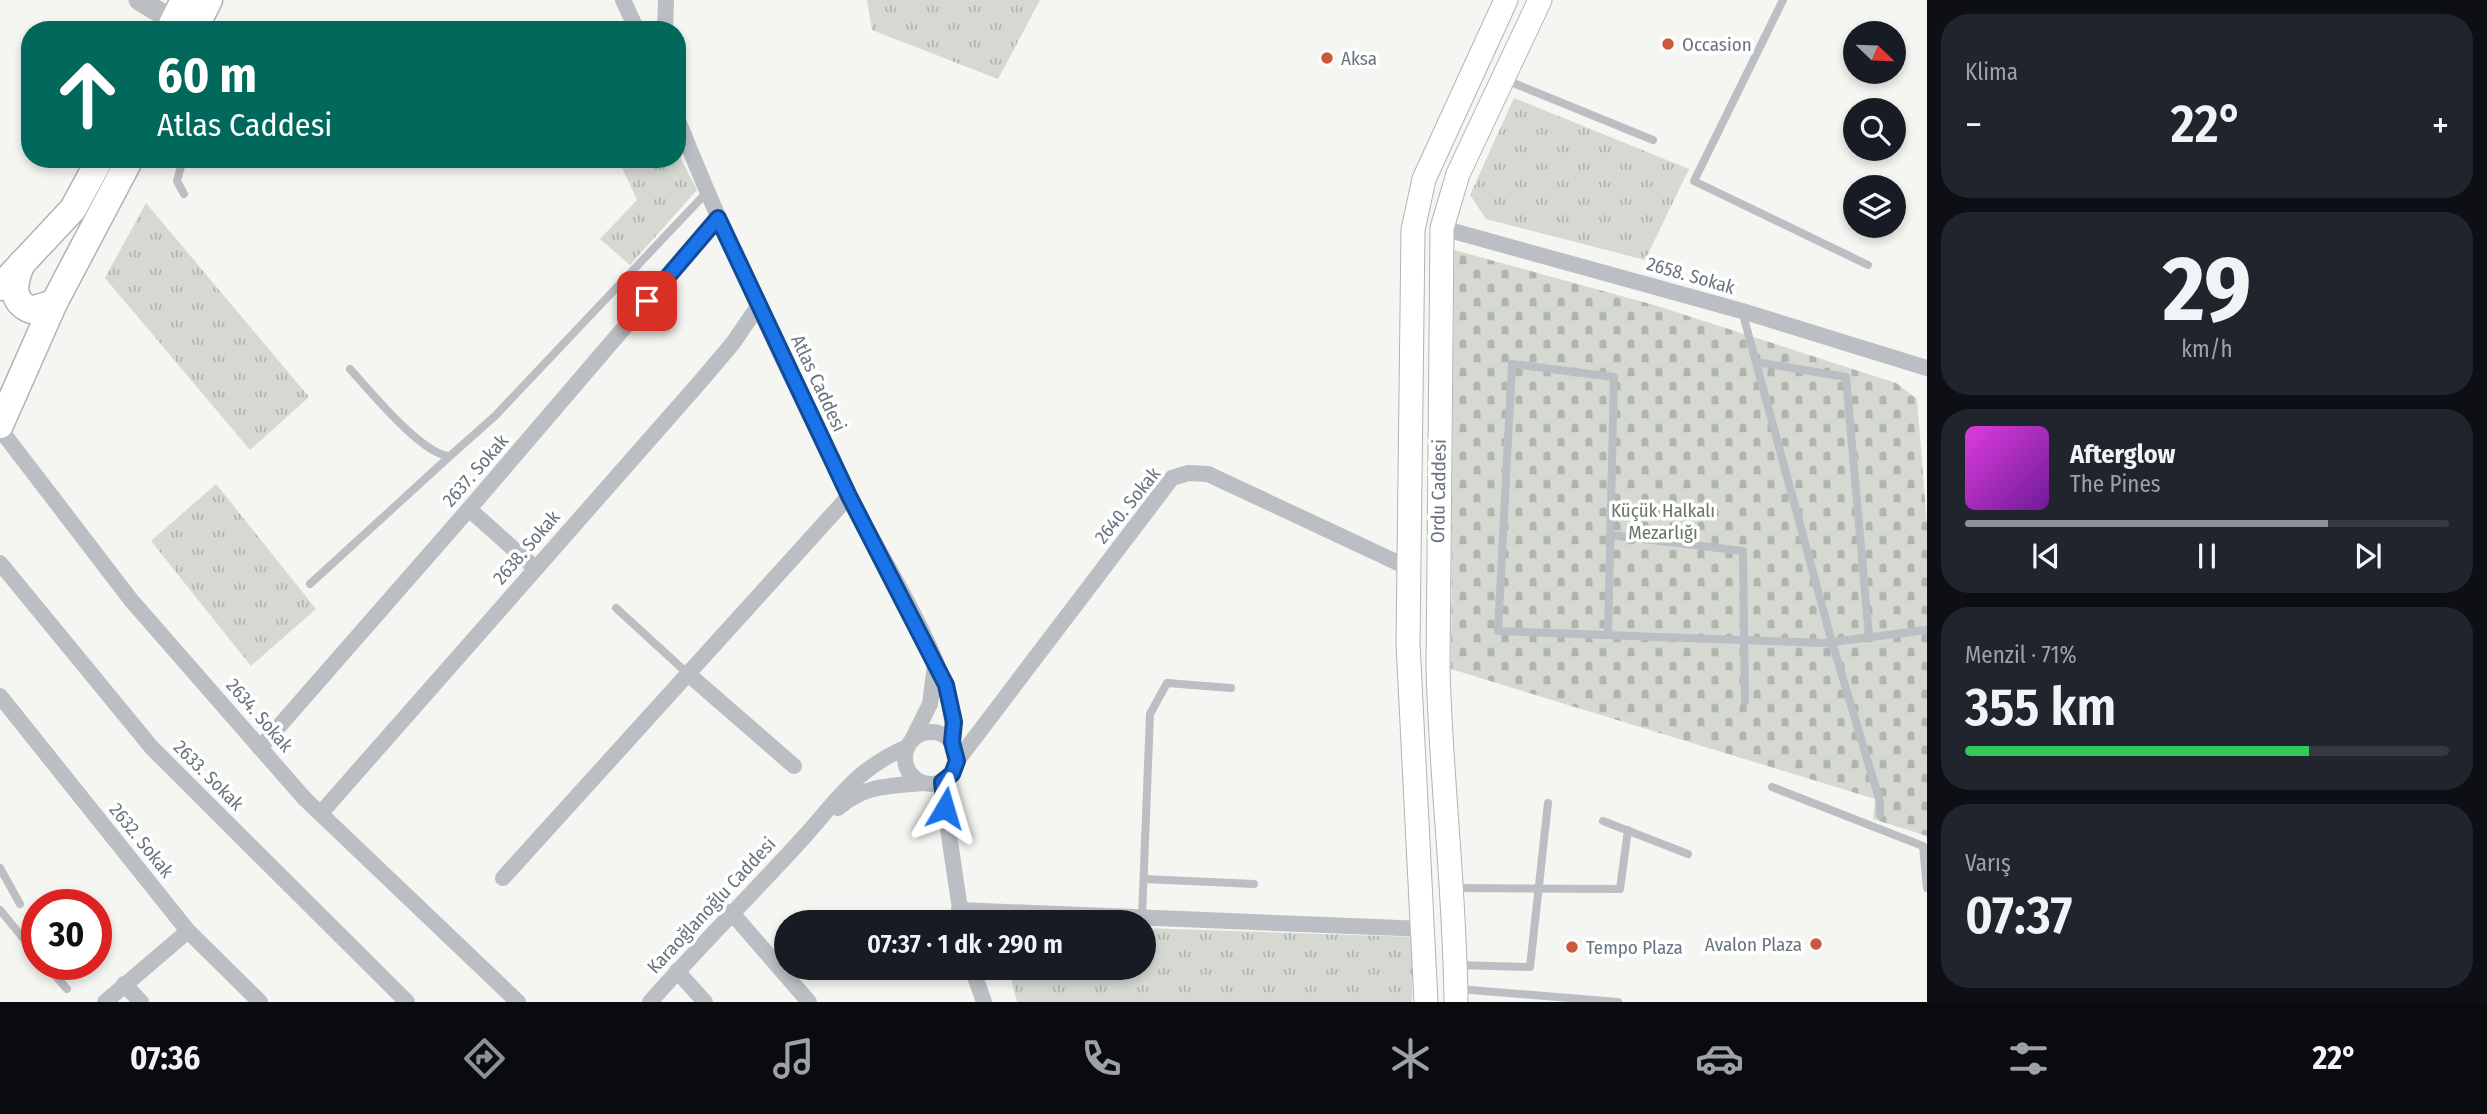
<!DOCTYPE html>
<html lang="tr">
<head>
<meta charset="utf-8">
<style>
	body { margin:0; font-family:"Fira Sans Condensed",sans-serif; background:#20242c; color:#f1f3f6; height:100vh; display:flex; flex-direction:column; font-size:26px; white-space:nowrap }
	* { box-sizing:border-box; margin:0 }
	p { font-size:23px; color:#9ea1a6 }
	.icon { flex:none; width:38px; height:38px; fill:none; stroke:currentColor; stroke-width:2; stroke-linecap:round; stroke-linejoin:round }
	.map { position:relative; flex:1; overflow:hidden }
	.sheet { display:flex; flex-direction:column; gap:14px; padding:14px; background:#0d0f14; width:560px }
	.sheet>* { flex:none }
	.hud { position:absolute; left:21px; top:21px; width:665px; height:147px; border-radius:28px; box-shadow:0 4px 10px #0003; background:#00695c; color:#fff; overflow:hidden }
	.needle { width:46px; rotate:113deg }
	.buttons { position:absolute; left:1843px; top:21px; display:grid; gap:14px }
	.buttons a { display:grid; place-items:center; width:63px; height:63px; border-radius:50%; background:#171b24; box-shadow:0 4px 10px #0003; font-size:35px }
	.speed { position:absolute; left:21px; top:889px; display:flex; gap:14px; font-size:35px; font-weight:700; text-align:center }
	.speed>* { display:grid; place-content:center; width:91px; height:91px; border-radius:50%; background:#171b24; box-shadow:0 4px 10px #0003; line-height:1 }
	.speed .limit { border:10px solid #d22; background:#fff; color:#111 }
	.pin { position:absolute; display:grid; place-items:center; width:60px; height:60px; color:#fff; margin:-30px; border-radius:14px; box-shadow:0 4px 10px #0006 }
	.me { position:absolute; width:77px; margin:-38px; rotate:7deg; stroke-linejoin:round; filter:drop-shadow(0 0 5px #0008) }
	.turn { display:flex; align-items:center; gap:24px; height:147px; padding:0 21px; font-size:32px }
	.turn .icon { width:91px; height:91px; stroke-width:2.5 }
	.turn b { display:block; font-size:49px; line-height:60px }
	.big { font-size:52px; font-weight:600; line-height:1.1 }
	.sheet .widget { flex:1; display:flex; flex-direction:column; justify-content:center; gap:10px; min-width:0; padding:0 24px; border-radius:28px; background:#20242c }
	.sheet .dial { align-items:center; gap:0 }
	.dial b { font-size:91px; line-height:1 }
	.song { display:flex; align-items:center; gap:21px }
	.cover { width:84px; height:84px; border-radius:10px; background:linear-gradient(135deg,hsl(300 70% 55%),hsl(280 70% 35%)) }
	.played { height:7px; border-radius:4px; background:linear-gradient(90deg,#8c9099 75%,#363941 75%) }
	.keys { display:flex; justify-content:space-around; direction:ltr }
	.heat { display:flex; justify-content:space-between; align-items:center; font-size:38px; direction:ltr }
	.charge { height:10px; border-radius:5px; background:linear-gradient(90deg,#34c759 71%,#363941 0) }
	.trip { position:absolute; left:774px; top:910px; width:382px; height:70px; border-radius:35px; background:#171b24; box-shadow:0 4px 10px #0003; font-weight:600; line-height:70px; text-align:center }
	.dock { display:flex; height:112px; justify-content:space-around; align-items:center; background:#090b0e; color:#9ea1a6 }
	.dock .icon { width:49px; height:49px }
	.dock .current { color:#8c9099 }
	.dock b { font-size:32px; color:#f1f3f6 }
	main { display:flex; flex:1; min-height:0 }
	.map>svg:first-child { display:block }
</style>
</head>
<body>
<main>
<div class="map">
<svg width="1927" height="1002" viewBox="0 0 1927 1002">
	<defs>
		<pattern id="grass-tufts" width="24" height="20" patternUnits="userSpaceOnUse" patternTransform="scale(1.75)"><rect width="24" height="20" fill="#d5d9d2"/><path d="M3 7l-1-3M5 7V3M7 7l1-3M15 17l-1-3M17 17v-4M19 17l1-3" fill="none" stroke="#b1b5b0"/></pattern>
		<pattern id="cemetery-stones" width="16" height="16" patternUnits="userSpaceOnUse" patternTransform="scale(1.75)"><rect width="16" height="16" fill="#d5d9d2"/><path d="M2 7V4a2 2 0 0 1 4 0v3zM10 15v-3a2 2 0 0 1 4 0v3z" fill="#b1b5b0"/></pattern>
	</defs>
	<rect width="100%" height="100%" fill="#f5f5f2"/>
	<!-- grass -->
	<g fill="url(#grass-tufts)">
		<polygon points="867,0 1040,0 998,79 872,30"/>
		<polygon points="1514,98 1689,169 1645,260 1486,219 1470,195"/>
		<polygon points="677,151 697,190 630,265 600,239 637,200 618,159 677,159"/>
		<polygon points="146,203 309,397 250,450 105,278"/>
		<polygon points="216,484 316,609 251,666 151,541"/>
		<polygon points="1143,928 1413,937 1412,1002 1017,1002 1008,968 1143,968"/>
	</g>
	<!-- cemetery -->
	<polygon fill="url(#cemetery-stones)" points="1454,250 1654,305 1896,383 1917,399 1927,525 1927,836 1873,819 1875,799 1451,669"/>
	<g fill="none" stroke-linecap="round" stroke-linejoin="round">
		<defs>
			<g id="secondary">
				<polyline points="1426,1002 1408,643 1413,230 1424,179 1506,0"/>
				<path d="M1456,1002C1455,890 1441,780 1438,669L1442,228L1458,174L1540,0"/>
			</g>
			<g id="primary">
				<polyline points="169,30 184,0"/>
				<polyline points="194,30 209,0"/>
				<path d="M22,263C14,281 9,301 31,310L54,303"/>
				<polyline points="0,287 73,209 100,159"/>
				<polyline points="0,425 54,303 130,159"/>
			</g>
		</defs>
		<!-- secondary casing -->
		<use href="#secondary" stroke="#b0b4b8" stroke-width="25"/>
		<!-- primary casing -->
		<use href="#primary" stroke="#afb3b6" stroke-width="29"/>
		<!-- service -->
		<g stroke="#bbbec2" stroke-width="8">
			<polyline points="1783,0 1694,181 1868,265"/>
			<polyline points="1506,80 1653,140"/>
			<polyline points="183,159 177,181 184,194"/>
			<polyline points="1742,311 1832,642 1880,802 1880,815"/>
			<polyline points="1756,362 1846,377 1869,637"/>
			<path d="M350,369C369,390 423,456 450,456L495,416L707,192"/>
			<polyline points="1610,535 1743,551 1745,701"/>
			<polyline points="310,584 450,456"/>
			<polyline points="616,608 687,673"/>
			<polyline points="1608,635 1614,377 1512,364 1498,631 1824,643 1927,630"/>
			<polyline points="1772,787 1923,846 1927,888"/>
			<polyline points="1603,821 1688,854"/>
			<polyline points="0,868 20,904"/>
			<polyline points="1144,879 1254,884"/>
			<polyline points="1455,888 1620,889 1628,830"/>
			<polyline points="0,910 37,955"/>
			<polyline points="1142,918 1150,714 1167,683 1231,688"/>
			<polyline points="45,964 67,989"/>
			<polyline points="1458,965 1530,967 1548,803"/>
			<polyline points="1459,989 1618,1002"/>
		</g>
		<!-- minor -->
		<g stroke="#bbbec2" stroke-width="16">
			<polyline points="623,0 637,30"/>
			<polyline points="665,30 666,0"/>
			<path d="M677,118C728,246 788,372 849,496C881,560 960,674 952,742"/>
			<polyline points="1442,228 1742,311 1927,368"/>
			<polyline points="0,429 131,600 304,798 518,1002"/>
			<polyline points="469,509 535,568"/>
			<polyline points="0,563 152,748 407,1002"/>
			<polyline points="687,673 794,766"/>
			<polyline points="0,696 188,931 260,1002"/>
			<circle cx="931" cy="758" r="26"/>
			<polyline points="912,740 930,704 935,665"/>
			<polyline points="260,748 469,509 718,218"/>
			<polyline points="957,761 1172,478 1188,473 1208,474 1409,568"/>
			<polyline points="941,782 962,922"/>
			<path d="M838,808C865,785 888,786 923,783"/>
			<polyline points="321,813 700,382 733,343 759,305"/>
			<polyline points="503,878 849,496"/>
			<polyline points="959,910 1425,929"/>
			<polyline points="731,912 809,1002"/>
			<polyline points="972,968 984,1002"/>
			<polyline points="677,971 705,1002"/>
			<polyline points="124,984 141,1002"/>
			<polyline points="105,1002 188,931"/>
			<path d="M650,1002C700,946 753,893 804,837C839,798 856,769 907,747"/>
		</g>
		<!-- tertiary -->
		<polyline stroke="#bbbec2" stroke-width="21" points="139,0 174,21"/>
		<!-- secondary -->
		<use href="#secondary" stroke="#fff" stroke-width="23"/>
		<!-- primary -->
		<use href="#primary" stroke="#fff" stroke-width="26"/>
	</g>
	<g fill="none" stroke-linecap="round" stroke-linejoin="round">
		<defs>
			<polyline id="route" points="647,301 718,218 849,496 946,685 954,722 952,742 957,761 952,774 942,782 945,808"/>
		</defs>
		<!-- route casing -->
		<use href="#route" stroke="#114b97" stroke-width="18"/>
		<!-- route -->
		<use href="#route" stroke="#1a73e8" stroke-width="12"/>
	</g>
	<!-- markers -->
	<g fill="#cc593b" stroke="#fff" stroke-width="2.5">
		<circle cx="1668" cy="44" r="7"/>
		<circle cx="1327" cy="58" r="7"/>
		<circle cx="1816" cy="944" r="7"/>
		<circle cx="1572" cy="947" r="7"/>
	</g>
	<g text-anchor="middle" stroke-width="7" stroke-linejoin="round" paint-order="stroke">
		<!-- poi labels -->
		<g font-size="19" fill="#68757f" stroke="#fff" text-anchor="start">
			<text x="1682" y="51">Occasion</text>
			<text x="1341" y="65">Aksa</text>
			<text x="1802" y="951" text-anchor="end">Avalon Plaza</text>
			<text x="1586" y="954">Tempo Plaza</text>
		</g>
		<!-- street labels -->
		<g font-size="19" fill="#68757f" stroke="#fff">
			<text transform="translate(1691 275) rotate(16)" y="7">2658. Sokak</text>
			<text transform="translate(819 383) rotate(65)" y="7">Atlas Caddesi</text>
			<text transform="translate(475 470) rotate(-49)" y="7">2637. Sokak</text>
			<text transform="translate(1438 491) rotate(-89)" y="7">Ordu Caddesi</text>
			<text transform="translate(1127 505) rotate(-51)" y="7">2640. Sokak</text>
			<text transform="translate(526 547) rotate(-49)" y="7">2638. Sokak</text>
			<text transform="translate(260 715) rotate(49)" y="7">2634. Sokak</text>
			<text transform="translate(209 775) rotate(45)" y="7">2633. Sokak</text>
			<text transform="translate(142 840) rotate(51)" y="7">2632. Sokak</text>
			<text transform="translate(711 905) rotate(-47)" y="7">Karaoğlanoğlu Caddesi</text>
		</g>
		<!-- park labels -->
		<g font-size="19" fill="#6a7766" stroke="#fff">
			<text x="1663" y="517">Küçük Halkalı<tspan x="1663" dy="22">Mezarlığı</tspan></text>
		</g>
	</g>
</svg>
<div class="buttons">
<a><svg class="needle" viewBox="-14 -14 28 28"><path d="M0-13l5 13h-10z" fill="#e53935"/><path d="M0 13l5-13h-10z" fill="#9ea1a6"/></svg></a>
<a><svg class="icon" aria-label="search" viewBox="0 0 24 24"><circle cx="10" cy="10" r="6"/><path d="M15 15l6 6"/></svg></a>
<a><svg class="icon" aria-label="layers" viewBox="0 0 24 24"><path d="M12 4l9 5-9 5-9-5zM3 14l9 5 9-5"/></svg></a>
</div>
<div class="speed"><div class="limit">30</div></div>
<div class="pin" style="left:647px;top:301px;background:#d93025"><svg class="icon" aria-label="arrive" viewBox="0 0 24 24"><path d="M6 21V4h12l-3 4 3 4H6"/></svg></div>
<svg class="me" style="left:945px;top:808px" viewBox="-20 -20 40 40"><path d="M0-17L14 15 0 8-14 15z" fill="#1a73e8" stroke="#fff" stroke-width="4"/></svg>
<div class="trip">07:37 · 1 dk · 290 m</div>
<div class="hud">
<div class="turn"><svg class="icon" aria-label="ahead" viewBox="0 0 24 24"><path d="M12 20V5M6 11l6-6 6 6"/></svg><div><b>60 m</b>Atlas Caddesi</div></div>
</div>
</div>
<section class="sheet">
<div class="widget"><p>Klima</p>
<div class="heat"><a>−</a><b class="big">22°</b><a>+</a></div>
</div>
<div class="widget dial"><b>29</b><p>km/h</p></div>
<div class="widget">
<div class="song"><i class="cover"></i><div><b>Afterglow</b><p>The Pines</p></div></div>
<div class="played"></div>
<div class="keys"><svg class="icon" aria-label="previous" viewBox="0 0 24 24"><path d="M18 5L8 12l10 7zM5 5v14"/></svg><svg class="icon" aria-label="pause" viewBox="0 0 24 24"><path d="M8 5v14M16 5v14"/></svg><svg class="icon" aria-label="next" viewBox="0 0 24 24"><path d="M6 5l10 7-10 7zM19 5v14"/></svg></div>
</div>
<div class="widget"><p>Menzil · 71%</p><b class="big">355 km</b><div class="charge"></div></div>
<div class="widget"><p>Varış</p><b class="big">07:37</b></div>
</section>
</main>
<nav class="dock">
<b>07:36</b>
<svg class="icon current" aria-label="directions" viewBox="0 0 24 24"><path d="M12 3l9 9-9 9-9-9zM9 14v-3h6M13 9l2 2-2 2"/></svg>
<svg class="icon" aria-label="music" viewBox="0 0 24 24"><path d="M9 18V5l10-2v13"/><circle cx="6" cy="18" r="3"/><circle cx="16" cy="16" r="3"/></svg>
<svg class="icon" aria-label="phone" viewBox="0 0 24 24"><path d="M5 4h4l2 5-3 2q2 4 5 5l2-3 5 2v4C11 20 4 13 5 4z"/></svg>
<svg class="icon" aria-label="climate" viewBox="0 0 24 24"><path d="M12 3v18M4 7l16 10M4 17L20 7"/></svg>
<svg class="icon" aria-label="car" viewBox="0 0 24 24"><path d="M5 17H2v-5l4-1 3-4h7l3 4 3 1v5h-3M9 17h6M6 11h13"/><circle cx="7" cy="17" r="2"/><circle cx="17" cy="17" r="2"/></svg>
<svg class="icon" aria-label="filters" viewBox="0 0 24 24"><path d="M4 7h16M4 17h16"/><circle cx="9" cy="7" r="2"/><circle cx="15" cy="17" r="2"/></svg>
<b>22°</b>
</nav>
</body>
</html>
